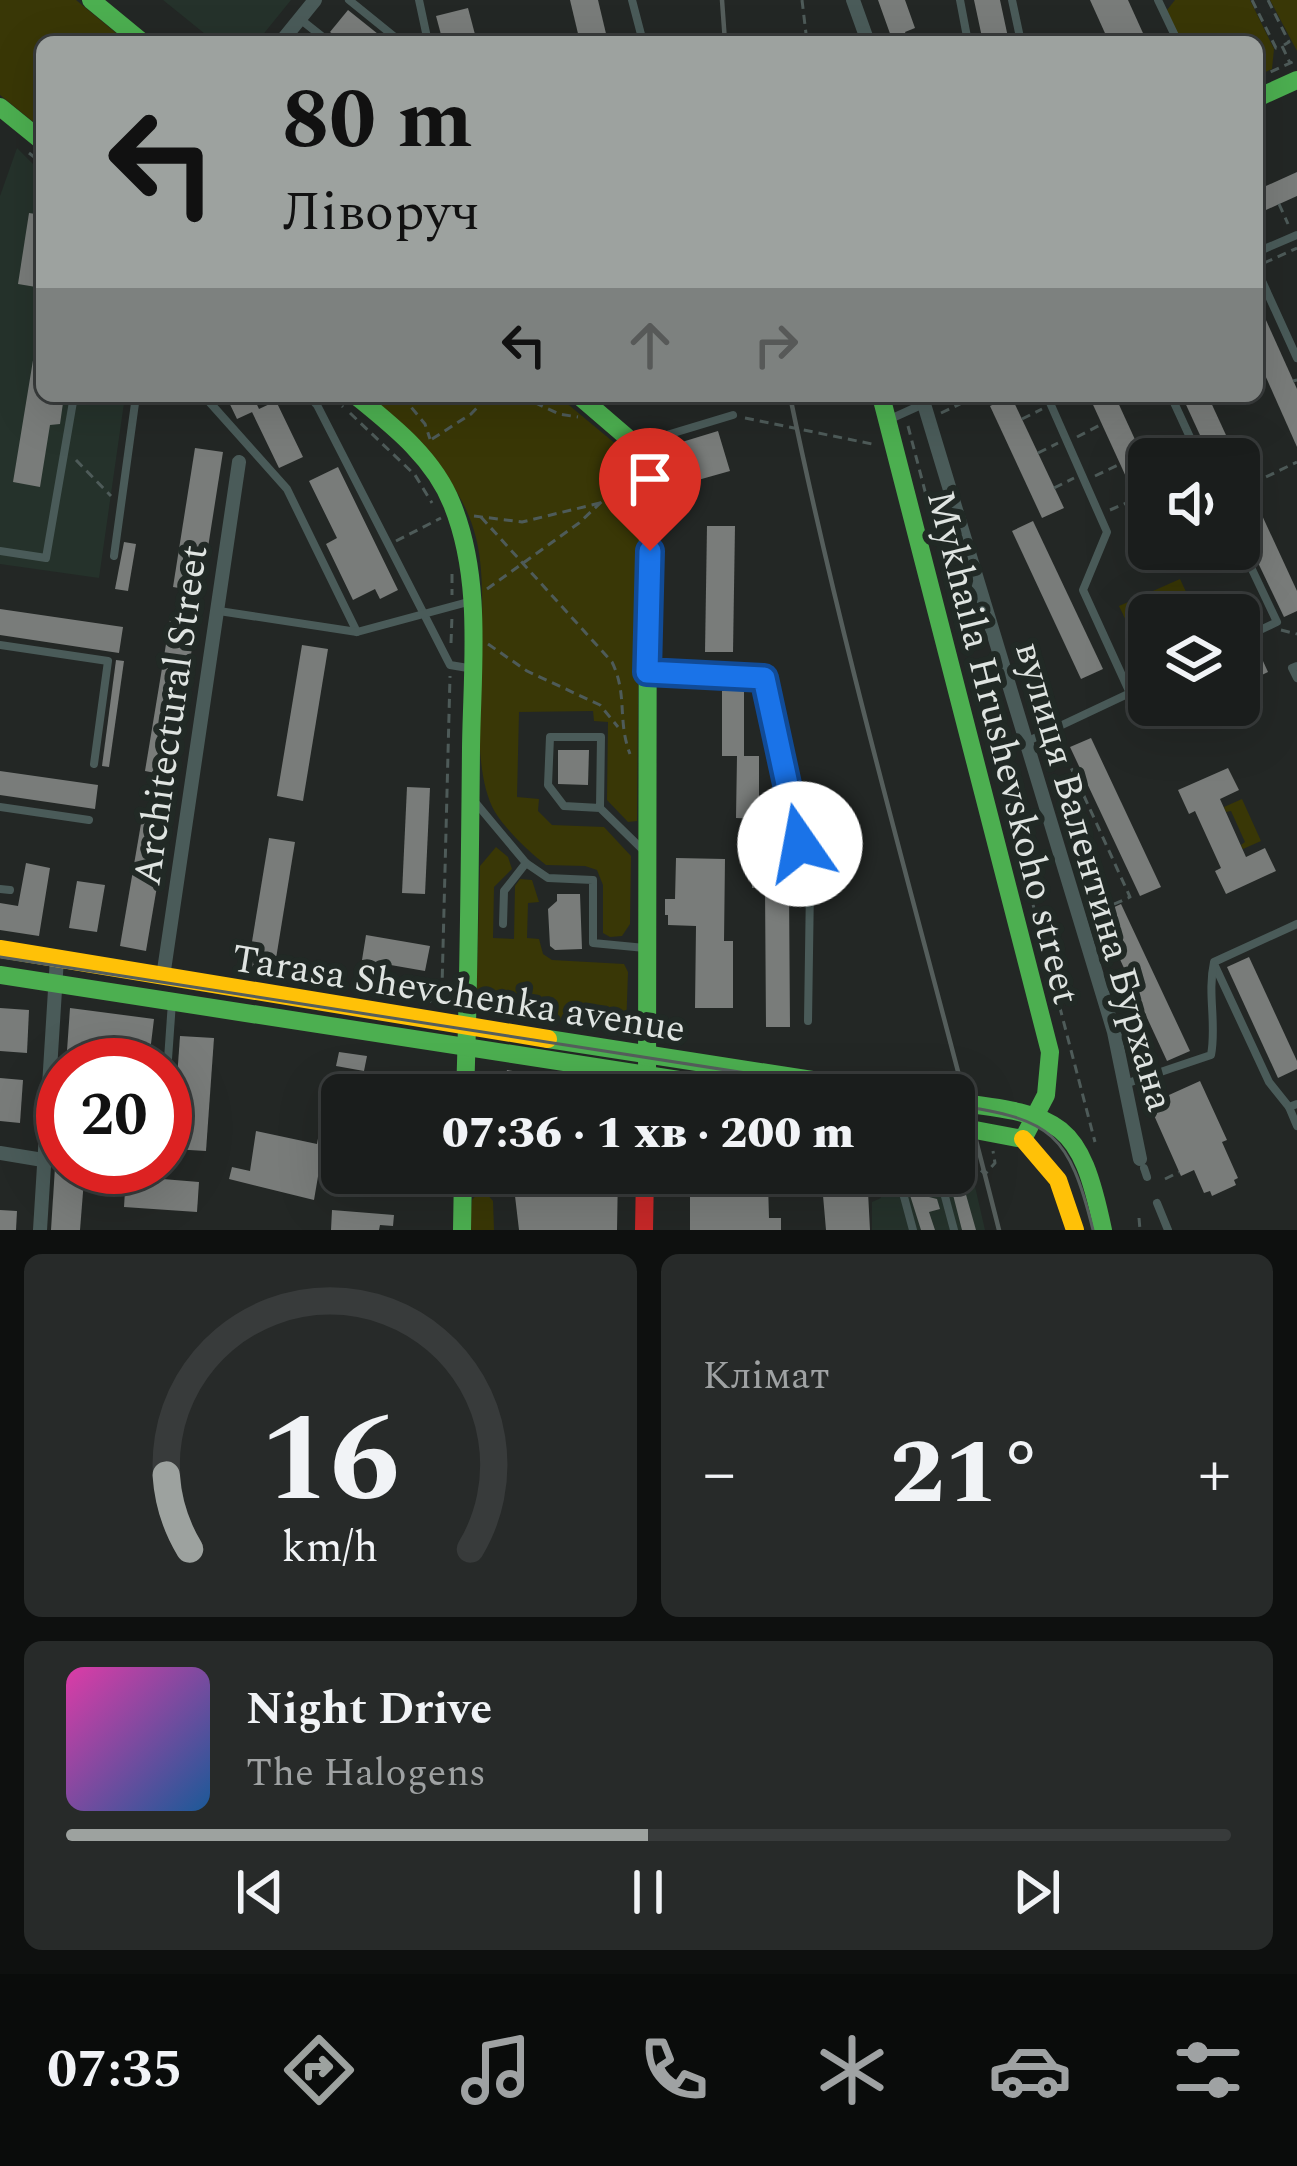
<!DOCTYPE html>
<html lang="uk">
<head>
<meta charset="utf-8">
<style>
	body { margin:0; font-family:Spectral,serif; background:#272a29; color:#f1f3f6; height:100vh; display:flex; flex-direction:column; font-size:45px; white-space:nowrap }
	* { box-sizing:border-box; margin:0 }
	p { font-size:39px; color:#9fa2a3 }
	.icon { flex:none; width:66px; height:66px; fill:none; stroke:currentColor; stroke-width:2; stroke-linecap:round; stroke-linejoin:round }
	.map { position:relative; height:1230px; overflow:hidden }
	.panel { display:flex; flex-direction:column; gap:24px; padding:24px; background:#0e100f; flex:1 }
	.panel>* { flex:none }
	.banner { position:absolute; left:36px; top:36px; width:1227px; height:366px; border-radius:18px; box-shadow:0 12px 48px #0002,0 0 0 3px #383b3b; background:#9da29f; color:#111; overflow:hidden }
	.buttons { position:absolute; left:1128px; top:438px; display:grid; gap:24px }
	.buttons a { display:grid; place-items:center; width:132px; height:132px; border-radius:18px; background:#1a1d1c; box-shadow:0 12px 48px #0002,0 0 0 3px #383b3b; font-size:60px }
	.speed { position:absolute; left:36px; top:1038px; display:flex; gap:24px; font-size:60px; font-weight:700; text-align:center }
	.speed>* { display:grid; place-content:center; width:156px; height:156px; border-radius:50%; background:#1a1d1c; box-shadow:0 12px 48px #0002,0 0 0 3px #383b3b; line-height:1 }
	.speed .limit { border:18px solid #d22; background:#fff; color:#111 }
	.pin { position:absolute; display:grid; place-items:center; width:102px; height:102px; color:#fff; margin:-123px -51px; border-radius:50% 50% 50% 0; rotate:-45deg; box-shadow:0 0 12px #0007 }
	.pin .icon { rotate:45deg }
	.me { position:absolute; width:132px; margin:-66px; rotate:348deg; stroke-linejoin:round; filter:drop-shadow(0 0 9px #0008) }
	.turn { display:flex; align-items:center; gap:42px; height:252px; padding:0 48px; font-size:54px }
	.turn .icon { width:156px; height:156px; stroke-width:2.5 }
	.turn b { display:block; font-size:84px; line-height:102px }
	.lanes { display:flex; align-items:center; height:114px; padding:0 48px; background:#0003; justify-content:center; gap:60px; direction:ltr }
	.lanes .off { opacity:.35 }
	.big { font-size:90px; font-weight:800; line-height:1.1 }
	.panel .tile { flex:1; display:flex; flex-direction:column; justify-content:center; gap:18px; min-width:0; padding:0 42px; border-radius:18px; background:#272a29 }
	.panel .dial { align-items:center; gap:0 }
	.dial svg { height:312px; overflow:visible; fill:none; stroke:#383b3b; stroke-width:7; stroke-linecap:round; text-anchor:middle }
	.dial text { fill:#f1f3f6; stroke:none }
	.song { display:flex; align-items:center; gap:36px }
	.cover { width:144px; height:144px; border-radius:18px; background:linear-gradient(135deg,hsl(320 70% 55%),hsl(210 70% 35%)) }
	.played { height:12px; border-radius:6px; background:linear-gradient(90deg,#9da29f 50%,#383b3b 50%) }
	.keys { display:flex; justify-content:space-around; direction:ltr }
	.heat { display:flex; justify-content:space-between; align-items:center; font-size:66px; direction:ltr }
	.panel .tiles { flex:1; display:grid; gap:24px; grid-template-columns:1fr 1fr }
	.tile:last-child { grid-column:span 2 }
	.trip { position:absolute; left:321px; top:1074px; width:654px; height:120px; border-radius:18px; background:#1a1d1c; box-shadow:0 12px 48px #0002,0 0 0 3px #383b3b; font-weight:800; line-height:120px; text-align:center }
	.tabs { display:flex; height:192px; justify-content:space-around; align-items:center; background:#0a0c0b; color:#9fa2a3 }
	.tabs .icon { width:84px; height:84px }
	.tabs .active { color:#9da29f }
	.tabs b { font-size:54px; color:#f1f3f6 }
	.map>svg:first-child { display:block }
</style>
</head>
<body>
<div class="map">
<svg width="1297" height="1230" viewBox="0 0 1297 1230">
	<rect width="100%" height="100%" fill="#232725"/>
	<!-- built -->
	<g fill="#25322b">
		<polygon points="163,0 291,0 257,42 215,42"/>
		<polygon points="17,148 42,173 42,396 125,396 99,578 0,564 0,196"/>
		<polygon points="954,1133 963,1134 985,1230 872,1230 872,1202 881,1198 881,1173 954,1173"/>
	</g>
	<!-- green -->
	<g fill="#393706">
		<polygon points="0,0 76,0 127,42 42,42 42,129 0,95"/>
		<polygon points="1175,0 1250,0 1274,49 1272,69 1257,76 1257,42 1181,42 1167,10"/>
		<polygon points="1270,0 1297,0 1297,51"/>
		<path d="M365,396H558L635,460L640,473L637,821L628,822L607,800L608,722L594,721L593,711L519,712L517,797L539,799L538,811L552,825L604,827L631,856L630,924L622,936L610,937L603,933V885L597,870L585,866L546,865C529,852 506,830 495,812C461,753 495,612 476,538C461,476 411,436 365,396Z"/>
		<polygon points="1180,579 1197,615 1149,615 1149,648 1141,652 1119,606"/>
		<polygon points="1242,799 1261,841 1243,849 1241,845 1245,842 1231,811 1226,812 1224,807"/>
		<polygon points="496,847 508,857 512,869 494,887 493,938 514,939 515,886 520,879 532,880 539,902 528,903 527,938 539,939 543,954 552,960 624,964 628,972 626,1030 476,1008 480,866"/>
		<polygon points="477,1194 487,1194 493,1201 494,1230 469,1230 472,1200"/>
	</g>
	<!-- building -->
	<g fill="#797c7a">
		<polygon points="570,0 598,0 608,42 580,42"/>
		<polygon points="878,0 905,0 915,28 905,32 909,42 893,42"/>
		<polygon points="974,0 1000,0 1009,42 983,42"/>
		<polygon points="1090,0 1128,0 1147,42 1109,42"/>
		<polygon points="468,8 477,42 443,42 436,16"/>
		<polygon points="348,10 388,42 343,42 330,32"/>
		<polygon points="1297,172 1297,196 1257,214 1257,190"/>
		<polygon points="29,213 42,215 42,288 18,284"/>
		<polygon points="1257,300 1297,389 1297,447 1257,357"/>
		<polygon points="36,342 42,342 42,396 64,396 60,424 50,425 40,487 13,482"/>
		<polygon points="226,396 253,396 259,409 276,401 303,457 279,468 252,412 259,409 237,419"/>
		<polygon points="1011,396 1064,508 1042,518 990,406"/>
		<polygon points="1089,396 1115,396 1149,470 1149,527"/>
		<polygon points="1182,396 1208,396 1237,459 1211,459"/>
		<polygon points="718,431 730,471 698,480 692,460 677,465 672,445"/>
		<polygon points="195,448 223,452 201,592 173,587"/>
		<polygon points="338,467 398,590 380,599 375,589 353,600 326,544 337,538 309,481"/>
		<polygon points="1254,498 1297,591 1297,611 1284,617 1239,523 1239,505"/>
		<polygon points="1033,521 1103,669 1081,679 1012,531"/>
		<polygon points="707,526 735,526 733,652 705,652"/>
		<polygon points="124,542 136,544 128,591 115,589"/>
		<polygon points="0,609 123,627 119,653 0,635"/>
		<polygon points="170,620 196,624 171,776 145,771"/>
		<polygon points="302,645 328,649 303,801 277,796"/>
		<polygon points="1257,648 1268,672 1239,686 1239,657"/>
		<polygon points="116,660 124,661 109,767 102,766"/>
		<polygon points="722,691 744,691 744,756 759,756 759,819 736,818 737,756 722,756"/>
		<polygon points="1091,738 1161,887 1140,896 1070,747"/>
		<polygon points="558,750 589,750 588,785 558,784"/>
		<polygon points="1228,768 1239,790 1220,799 1246,857 1265,848 1276,871 1226,894 1215,871 1221,868 1195,811 1189,814 1178,790"/>
		<polygon points="0,771 98,785 95,809 0,795"/>
		<polygon points="407,787 430,788 425,894 402,893"/>
		<polygon points="143,812 169,816 146,951 120,946"/>
		<polygon points="752,822 775,822 775,887 789,887 790,1027 766,1027 765,888 752,888"/>
		<polygon points="269,838 295,842 273,977 247,972"/>
		<polygon points="676,858 725,859 724,941 733,941 733,1008 695,1008 696,926 668,925 668,915 665,915 665,899 675,899"/>
		<polygon points="26,863 50,868 39,936 0,930 0,903 18,906"/>
		<polygon points="77,881 105,885 97,932 69,928"/>
		<polygon points="557,894 580,894 582,949 555,950 550,946 548,909 557,901"/>
		<polygon points="1121,904 1190,1051 1167,1061 1099,914"/>
		<polygon points="366,935 430,946 425,971 362,960"/>
		<polygon points="1249,957 1297,1061 1297,1069 1278,1078 1227,967"/>
		<polygon points="0,1008 29,1010 27,1053 0,1051"/>
		<polygon points="70,1008 154,1019 150,1052 99,1045 96,1065 66,1065"/>
		<polygon points="180,1036 214,1038 206,1151 172,1149"/>
		<polygon points="339,1052 367,1056 364,1071 336,1066"/>
		<polygon points="507,1070 600,1085 599,1095 565,1095 501,1084 501,1095 484,1095 484,1082 479,1081 479,1074 506,1074"/>
		<polygon points="0,1078 23,1080 20,1123 0,1121"/>
		<polygon points="1200,1081 1227,1140 1222,1142 1238,1178 1234,1180 1236,1185 1212,1196 1210,1191 1204,1193 1194,1170 1181,1176 1149,1104"/>
		<polygon points="320,1127 342,1131 342,1139 340,1149 323,1147 314,1200 229,1179 232,1167 250,1171 256,1131 317,1144"/>
		<polygon points="55,1167 85,1167 80,1230 51,1230"/>
		<polygon points="959,1170 976,1230 962,1230 951,1187 942,1181 929,1184 926,1190 929,1197 937,1199 940,1209 929,1212 935,1230 921,1230 903,1173"/>
		<polygon points="331,1173 382,1173 380,1187 331,1179"/>
		<polygon points="571,1173 618,1173 617,1230 519,1230 515,1196 519,1196 520,1174"/>
		<polygon points="690,1173 867,1173 870,1230 826,1230 822,1184 768,1184 769,1218 781,1218 781,1230 690,1230"/>
		<polygon points="126,1176 199,1182 197,1212 124,1207"/>
		<polygon points="0,1210 17,1211 16,1230 0,1230"/>
		<polygon points="332,1210 394,1215 393,1226 380,1225 379,1230 331,1230"/>
	</g>
	<g fill="none" stroke-linecap="round" stroke-linejoin="round">
		<!-- path -->
		<g stroke="#4e5b59" stroke-width="3" stroke-dasharray="9 6" stroke-linecap="butt">
			<polyline points="802,0 807,42"/>
			<polyline points="1252,0 1276,48 1282,46 1290,63"/>
			<polyline points="1268,0 1289,42 1284,45"/>
			<polyline points="1257,78 1297,60"/>
			<polyline points="29,153 42,163"/>
			<polyline points="1279,204 1288,224"/>
			<polyline points="1264,263 1297,248"/>
			<polyline points="1293,381 1297,380"/>
			<polyline points="331,396 343,407"/>
			<polyline points="402,396 425,424 430,439"/>
			<polyline points="521,396 559,414 578,417"/>
			<polyline points="1060,403 1075,396"/>
			<polyline points="350,413 415,475 432,503"/>
			<polyline points="941,413 977,396"/>
			<polyline points="745,418 872,444"/>
			<polyline points="1022,419 1042,409"/>
			<polyline points="908,426 1095,1142"/>
			<polyline points="1077,437 1102,424"/>
			<polyline points="432,439 471,414 488,396"/>
			<polyline points="1038,453 1058,443"/>
			<polyline points="76,460 111,496"/>
			<polyline points="1095,476 1120,464"/>
			<polyline points="1054,488 1074,478"/>
			<polyline points="1239,490 1297,462"/>
			<polyline points="1110,510 1136,499"/>
			<polyline points="474,516 522,522 600,503"/>
			<path d="M481,517L612,662C628,695 617,720 630,754"/>
			<polyline points="396,541 441,518"/>
			<polyline points="452,574 452,595"/>
			<polyline points="487,589 579,523 630,475"/>
			<polyline points="1281,630 1297,634"/>
			<polyline points="451,643 452,616"/>
			<polyline points="488,644 527,671 600,705 618,727"/>
			<polyline points="988,731 1006,727"/>
			<polyline points="1059,741 1130,897 1092,914"/>
			<polyline points="429,1002 439,995 442,987 450,676"/>
			<polyline points="503,1073 503,1091"/>
			<polyline points="600,1095 602,1083"/>
			<polyline points="954,1159 974,1164 985,1174 995,1163 993,1151"/>
			<polyline points="1165,1179 1179,1172"/>
			<polyline points="1139,1218 1140,1230"/>
		</g>
		<!-- lane -->
		<g stroke="#4a5b59" stroke-width="8">
			<polyline points="349,0 401,42"/>
			<polyline points="419,0 428,42"/>
			<polyline points="632,0 643,42"/>
			<polyline points="960,0 968,42"/>
			<polyline points="1012,0 1021,42"/>
			<polyline points="1158,0 1178,42"/>
			<polyline points="300,19 329,42"/>
			<polyline points="1257,252 1297,235"/>
			<polyline points="1257,270 1297,358"/>
			<polyline points="204,396 287,489 357,632"/>
			<polyline points="309,396 317,405 450,665 468,668"/>
			<polyline points="1047,396 1107,532 1083,590 1130,693"/>
			<polyline points="1171,396 1200,459"/>
			<polyline points="888,420 941,396"/>
			<polyline points="637,444 733,415"/>
			<polyline points="1239,542 1277,622 1239,640"/>
			<polyline points="0,551 46,558 74,396"/>
			<polyline points="114,556 136,396"/>
			<polyline points="219,611 357,632 468,602"/>
			<polyline points="0,645 108,661 94,764"/>
			<polyline points="1297,666 1292,668 1297,678"/>
			<polyline points="649,672 764,678 810,886 808,1021"/>
			<polyline points="1026,742 1149,684"/>
			<polyline points="475,802 526,863 548,878 593,880 593,943 645,948"/>
			<polyline points="0,807 89,820"/>
			<polyline points="600,808 601,737 550,737 548,785 564,806 600,808 644,851"/>
			<polyline points="0,889 10,890"/>
			<polyline points="503,924 504,891 526,863"/>
			<polyline points="1215,966 1269,1082 1289,1107"/>
			<path d="M1125,1084L1211,1055C1217,1024 1207,994 1214,962L1297,924"/>
			<polyline points="165,1102 172,1002"/>
			<polyline points="1297,1104 1289,1107 1297,1126"/>
			<polyline points="1144,1168 1147,1177"/>
			<polyline points="464,1183 502,1187 505,1173"/>
			<polyline points="934,1191 943,1189 954,1230"/>
			<polyline points="903,1193 913,1230"/>
			<polyline points="1157,1203 1168,1230"/>
		</g>
		<!-- street -->
		<g stroke="#4a5b59" stroke-width="14">
			<polyline points="853,0 868,42"/>
			<polyline points="281,42 315,0"/>
			<polyline points="924,404 1114,1032 1140,1159"/>
			<polyline points="163,977 239,462"/>
			<polyline points="0,1153 43,1160"/>
			<polyline points="40,1230 57,958"/>
		</g>
		<!-- fast -->
		<g stroke="#4caf50" stroke-width="18">
			<polyline points="91,0 142,42"/>
			<polyline points="1257,98 1297,80"/>
			<polyline points="0,107 42,141"/>
			<path d="M356,396C393,426 434,458 452,504C483,580 472,668 471,748C470,864 469,979 465,1095"/>
			<polyline points="579,396 636,445 648,470 647,1095"/>
			<polyline points="881,396 1050,1052 1046,1095 1023,1139"/>
			<polyline points="0,975 777,1095"/>
			<polyline points="548,1039 909,1095"/>
			<path d="M954,1102C1062,1115 1080,1121 1103,1230"/>
			<polyline points="954,1126 1023,1139"/>
			<polyline points="462,1230 463,1173"/>
		</g>
		<!-- slow -->
		<g stroke="#ffc107" stroke-width="18">
			<polyline points="0,949 548,1039"/>
			<polyline points="1023,1139 1058,1180 1075,1230"/>
		</g>
		<!-- jam -->
		<polyline stroke="#c62828" stroke-width="18" points="644,1230 645,1173"/>
		<!-- tram -->
		<g stroke="#555e5c" stroke-width="3">
			<polyline points="0,957 887,1095"/>
			<path d="M954,1105C1053,1119 1069,1134 1093,1230"/>
		</g>
		<!-- rail -->
		<g stroke="#555e5c" stroke-width="4.5">
			<polyline points="722,0 725,42"/>
			<path d="M790,396C848,677 929,952 999,1230"/>
		</g>
	</g>
	<g fill="none" stroke-linecap="round" stroke-linejoin="round">
		<defs>
			<polyline id="route" points="650,551 647,672 764,678 800,844"/>
		</defs>
		<!-- route casing -->
		<use href="#route" stroke="#114b97" stroke-width="30"/>
		<!-- route -->
		<use href="#route" stroke="#1a73e8" stroke-width="21"/>
	</g>
	<g text-anchor="middle" stroke-width="12" stroke-linejoin="round" paint-order="stroke">
		<!-- street labels -->
		<g font-size="39" fill="#dfe4e1" stroke="#212925">
			<text transform="translate(169 715) rotate(-82)" y="14">Architectural Street</text>
			<text transform="translate(1005 747) rotate(76)" y="14">Mykhaila Hrushevskoho street</text>
			<text transform="translate(1096 876) rotate(74)" y="14">вулиця Валентина Бурхана</text>
			<text transform="translate(459 992) rotate(9)" y="14">Tarasa Shevchenka avenue</text>
		</g>
	</g>
</svg>
<div class="buttons">
<a><svg class="icon" aria-label="sound" viewBox="0 0 24 24"><path d="M4 9h4l5-4v14l-5-4H4zM17 9q2 3 0 6"/></svg></a>
<a><svg class="icon" aria-label="layers" viewBox="0 0 24 24"><path d="M12 4l9 5-9 5-9-5zM3 14l9 5 9-5"/></svg></a>
</div>
<div class="speed"><div class="limit">20</div></div>
<div class="pin" style="left:650px;top:551px;background:#d93025"><svg class="icon" aria-label="arrive" viewBox="0 0 24 24"><path d="M6 21V4h12l-3 4 3 4H6"/></svg></div>
<svg class="me" style="left:800px;top:844px" viewBox="-20 -20 40 40"><circle r="19" fill="#fff"/><path d="M0-13L10 11 0 6-10 11z" fill="#1a73e8"/></svg>
<div class="trip">07:36 · 1 хв · 200 m</div>
<div class="banner">
<div class="turn"><svg class="icon" aria-label="left" viewBox="0 0 24 24"><path d="M17 20v-9H6M10 6l-5 5 5 5"/></svg><div><b>80 m</b>Ліворуч</div></div>
<div class="lanes"><svg class="icon" aria-label="left" viewBox="0 0 24 24"><path d="M17 20v-9H6M10 6l-5 5 5 5"/></svg><svg class="icon off" aria-label="ahead" viewBox="0 0 24 24"><path d="M12 20V5M6 11l6-6 6 6"/></svg><svg class="icon off" aria-label="right" viewBox="0 0 24 24"><path d="M7 20v-9h11M14 6l5 5-5 5"/></svg></div>
</div>
</div>
<section class="panel">
<div class="tiles">
<div class="tile dial"><svg viewBox="0 0 100 80">
<path d="M14 69A42 42 0 1 1 86 69"/>
<path d="M14 69A42 42 0 0 1 8 50" stroke="#9da29f"/>
<text x="50" y="56" font-size="32" font-weight="700">16</text>
<text x="50" y="72" font-size="11">km/h</text>
</svg></div>
<div class="tile"><p>Клімат</p>
<div class="heat"><a>−</a><b class="big">21°</b><a>+</a></div>
</div>
<div class="tile">
<div class="song"><i class="cover"></i><div><b>Night Drive</b><p>The Halogens</p></div></div>
<div class="played"></div>
<div class="keys"><svg class="icon" aria-label="previous" viewBox="0 0 24 24"><path d="M18 5L8 12l10 7zM5 5v14"/></svg><svg class="icon" aria-label="pause" viewBox="0 0 24 24"><path d="M8 5v14M16 5v14"/></svg><svg class="icon" aria-label="next" viewBox="0 0 24 24"><path d="M6 5l10 7-10 7zM19 5v14"/></svg></div>
</div>
</div>
</section>
<nav class="tabs">
<b>07:35</b>
<svg class="icon active" aria-label="directions" viewBox="0 0 24 24"><path d="M12 3l9 9-9 9-9-9zM9 14v-3h6M13 9l2 2-2 2"/></svg>
<svg class="icon" aria-label="music" viewBox="0 0 24 24"><path d="M9 18V5l10-2v13"/><circle cx="6" cy="18" r="3"/><circle cx="16" cy="16" r="3"/></svg>
<svg class="icon" aria-label="phone" viewBox="0 0 24 24"><path d="M5 4h4l2 5-3 2q2 4 5 5l2-3 5 2v4C11 20 4 13 5 4z"/></svg>
<svg class="icon" aria-label="climate" viewBox="0 0 24 24"><path d="M12 3v18M4 7l16 10M4 17L20 7"/></svg>
<svg class="icon" aria-label="car" viewBox="0 0 24 24"><path d="M5 17H2v-5l4-1 3-4h7l3 4 3 1v5h-3M9 17h6M6 11h13"/><circle cx="7" cy="17" r="2"/><circle cx="17" cy="17" r="2"/></svg>
<svg class="icon" aria-label="filters" viewBox="0 0 24 24"><path d="M4 7h16M4 17h16"/><circle cx="9" cy="7" r="2"/><circle cx="15" cy="17" r="2"/></svg>
</nav>
</body>
</html>
